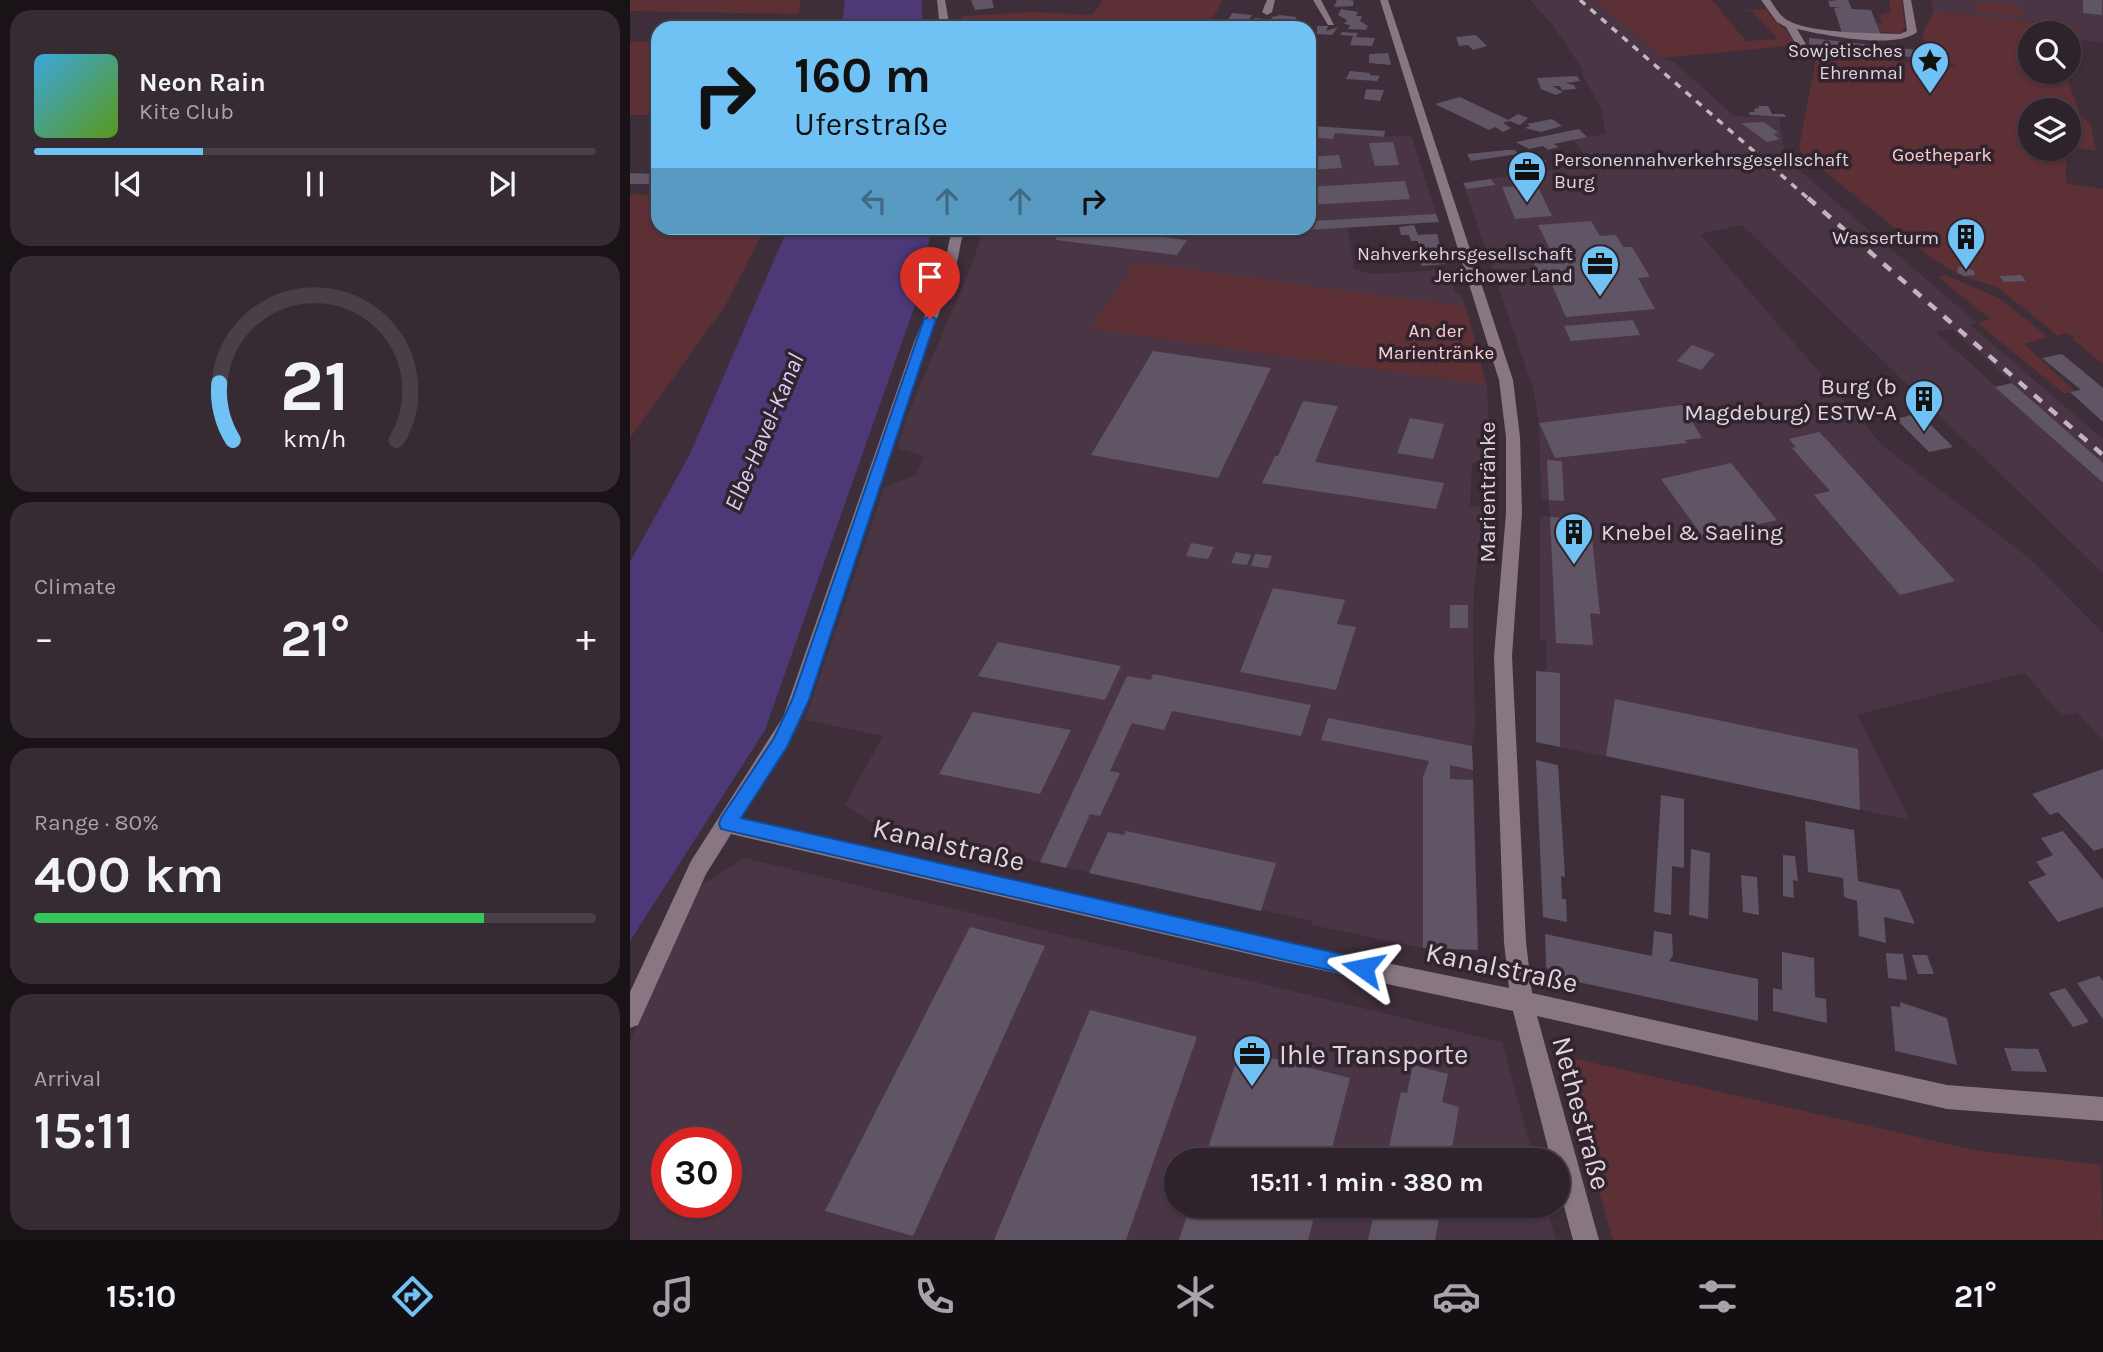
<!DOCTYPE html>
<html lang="en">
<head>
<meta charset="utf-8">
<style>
	body { margin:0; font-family:Karla,sans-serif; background:#362a33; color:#f1f3f6; height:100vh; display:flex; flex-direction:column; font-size:26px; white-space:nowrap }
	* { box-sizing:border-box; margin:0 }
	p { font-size:23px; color:#a7a4a9 }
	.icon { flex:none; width:38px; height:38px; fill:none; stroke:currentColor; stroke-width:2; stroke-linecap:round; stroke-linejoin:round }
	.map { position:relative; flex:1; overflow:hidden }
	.sheet { display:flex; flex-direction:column; gap:10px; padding:10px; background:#191318; width:630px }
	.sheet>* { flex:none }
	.top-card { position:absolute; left:21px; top:21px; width:665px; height:214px; border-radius:21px; box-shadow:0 2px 5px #0004,0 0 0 2px #493f47; background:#70c1f4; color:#111; overflow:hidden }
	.fabs { position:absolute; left:1388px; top:21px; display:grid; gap:14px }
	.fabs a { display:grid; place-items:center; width:63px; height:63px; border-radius:50%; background:#2e222b; box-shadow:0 2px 5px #0004,0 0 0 2px #493f47; font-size:35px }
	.speed { position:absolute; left:21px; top:1127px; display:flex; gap:14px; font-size:35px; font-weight:700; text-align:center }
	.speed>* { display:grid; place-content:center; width:91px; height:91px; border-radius:50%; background:#2e222b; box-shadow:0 2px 5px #0004,0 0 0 2px #493f47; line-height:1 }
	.speed .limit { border:10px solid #d22; background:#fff; color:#111 }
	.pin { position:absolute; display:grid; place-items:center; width:60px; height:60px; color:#fff; margin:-72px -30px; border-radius:50% 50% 50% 0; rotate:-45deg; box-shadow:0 0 7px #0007 }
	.pin .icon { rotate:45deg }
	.me { position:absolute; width:77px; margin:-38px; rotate:282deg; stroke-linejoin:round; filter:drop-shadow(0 0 5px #0008) }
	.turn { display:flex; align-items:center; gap:24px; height:147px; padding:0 28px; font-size:32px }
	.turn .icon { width:91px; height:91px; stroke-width:2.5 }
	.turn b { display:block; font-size:49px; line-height:60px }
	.lanes { display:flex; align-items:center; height:66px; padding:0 28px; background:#0003; justify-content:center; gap:35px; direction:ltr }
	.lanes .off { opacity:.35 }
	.big { font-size:52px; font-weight:700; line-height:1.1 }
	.sheet .widget { flex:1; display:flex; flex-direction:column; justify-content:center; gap:10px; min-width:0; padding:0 24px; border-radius:21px; background:#362a33 }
	.sheet .dial { align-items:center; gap:0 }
	.dial svg { height:182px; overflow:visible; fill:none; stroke:#493f47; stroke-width:7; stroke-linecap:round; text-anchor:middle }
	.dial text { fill:#f1f3f6; stroke:none }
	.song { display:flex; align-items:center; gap:21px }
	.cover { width:84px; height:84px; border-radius:10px; background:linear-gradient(135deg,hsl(200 70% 55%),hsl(90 70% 35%)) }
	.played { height:7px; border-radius:4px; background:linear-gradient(90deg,#70c1f4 30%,#493f47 30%) }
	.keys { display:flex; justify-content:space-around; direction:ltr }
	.heat { display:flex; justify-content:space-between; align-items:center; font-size:38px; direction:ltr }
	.charge { height:10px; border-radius:5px; background:linear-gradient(90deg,#34c759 80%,#493f47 0) }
	.trip { position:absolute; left:534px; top:1148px; width:406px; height:70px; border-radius:35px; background:#2e222b; box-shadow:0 2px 5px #0004,0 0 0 2px #493f47; font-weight:700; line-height:70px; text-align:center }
	.tab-bar { display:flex; height:112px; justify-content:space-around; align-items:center; background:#120e11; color:#a7a4a9 }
	.tab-bar .icon { width:49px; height:49px }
	.tab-bar .active { color:#70c1f4 }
	.tab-bar b { font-size:32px; color:#f1f3f6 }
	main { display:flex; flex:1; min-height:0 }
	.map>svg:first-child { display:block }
</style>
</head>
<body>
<main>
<section class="sheet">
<div class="widget">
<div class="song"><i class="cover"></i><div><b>Neon Rain</b><p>Kite Club</p></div></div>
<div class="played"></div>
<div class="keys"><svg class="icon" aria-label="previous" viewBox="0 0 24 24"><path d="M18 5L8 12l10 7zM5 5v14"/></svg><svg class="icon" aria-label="pause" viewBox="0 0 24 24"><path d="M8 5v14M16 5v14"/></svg><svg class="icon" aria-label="next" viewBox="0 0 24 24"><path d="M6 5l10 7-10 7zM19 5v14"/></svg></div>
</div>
<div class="widget dial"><svg viewBox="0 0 100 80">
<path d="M14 69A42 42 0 1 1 86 69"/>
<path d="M14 69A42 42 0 0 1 8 44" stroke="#70c1f4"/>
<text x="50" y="56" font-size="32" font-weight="700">21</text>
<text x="50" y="72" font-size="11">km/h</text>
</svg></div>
<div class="widget"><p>Climate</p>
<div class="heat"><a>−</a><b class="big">21°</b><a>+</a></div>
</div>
<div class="widget"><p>Range · 80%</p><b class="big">400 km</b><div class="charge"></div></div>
<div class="widget"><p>Arrival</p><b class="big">15:11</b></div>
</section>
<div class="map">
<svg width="1473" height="1240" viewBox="0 0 1473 1240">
	<rect width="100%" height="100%" fill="#3d2e39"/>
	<!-- built -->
	<g fill="#4a3545" fill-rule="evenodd">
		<polygon points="900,0 964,0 1037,61 1043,61 1104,116 1149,117 1156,159 1347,323 1340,325 1473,439 1473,463 1322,329 1306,332 1473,484 1473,573 1112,225 1070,234 1253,446 1399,558 1473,633 1473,741 1447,712 1432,716 1395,673 1227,715 1280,820 906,742 906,671 916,671 916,640 910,639 910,516 920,516 918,500 911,500 909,423 903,388 833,183 961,163 942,139 976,134 971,108 953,76 953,70 922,24"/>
		<polygon points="1301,0 1473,0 1473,43 1449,39 1449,27 1304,11"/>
		<polygon points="679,131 754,137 781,135 809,222 718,228 724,269 743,274 825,269 828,280 822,283 825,293 832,296 836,307 756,297 461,329 857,385 861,460 842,463 840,506 853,508 844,589 843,631 845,728 842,746 848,950 793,948 682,925 682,921 250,827 215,805 253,736 175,720 254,488 287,474 294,456 267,448 277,416 338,274 350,241 350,228 679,228"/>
		<path d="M114,858L872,1042L904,1160H546V1206H916L926,1240H0V1041L66,889ZM37,1143H96V1202H37Z"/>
	</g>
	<!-- green -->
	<g fill="#5c3034">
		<polygon points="0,0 171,0 169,14 0,11"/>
		<polygon points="473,0 593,0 580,23 614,25 612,28 333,28 331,16 405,12 462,15"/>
		<path d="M964,0H1082L1116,41L1148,39L1121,11L1111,10L1137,9C1146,25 1157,28 1167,45L1033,58Z"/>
		<polygon points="1259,0 1272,0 1275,27 1270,34 1249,31 1246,23 1253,23 1249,15 1261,12"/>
		<polygon points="1345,1 1391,6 1393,16 1347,12"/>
		<polygon points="1304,11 1450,27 1449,39 1439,49 1438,33 1400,33 1400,72 1435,72 1451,118 1460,122 1466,151 1439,146 1438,110 1400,110 1400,149 1436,149 1436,183 1473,189 1473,364 1442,339 1444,336 1435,333 1428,336 1367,287 1329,275 1303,259 1172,153 1169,147 1187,54 1327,67 1307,57 1291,36"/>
		<rect x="0" y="42" width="28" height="73"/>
		<polygon points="0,194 28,195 28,228 135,228 95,306 0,438"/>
		<polygon points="506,262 836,307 857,385 461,329"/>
		<polygon points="1315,275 1369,298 1418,337 1394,344 1445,391 1435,394 1347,323 1360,319 1308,277"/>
		<polygon points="929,1055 1349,1151 1471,1165 1473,1240 983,1240"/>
	</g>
	<!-- water -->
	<g fill="#4d3977">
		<polygon points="215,0 292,0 292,28 212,28"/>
		<polygon points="158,228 300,228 296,274 135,730 0,941 0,562 59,456"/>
	</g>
	<!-- building -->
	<g fill="#605565">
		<polygon points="341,0 362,0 364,8 345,10"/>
		<polygon points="707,0 720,0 724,1 723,6 704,7"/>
		<polygon points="1209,0 1218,0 1222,9 1241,10 1251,35 1212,33 1204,8 1212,7 1200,7 1198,1"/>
		<polygon points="1453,0 1472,0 1472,15 1453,13"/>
		<polygon points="711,9 728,12 726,16 732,16 730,21 738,26 736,30 718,29 720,25 714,24 717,20 708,15"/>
		<polygon points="602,13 622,15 618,21 599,19"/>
		<polygon points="650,15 666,17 664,24 647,22 644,28 622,26 625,18 636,19 633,24 638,24 642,17"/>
		<polygon points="687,26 698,26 696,31 708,27 702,35 687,34"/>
		<polygon points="712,32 728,33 726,37 745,38 742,46 720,45 723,36 710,35"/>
		<polygon points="846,35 857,46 843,50 838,45 829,46 826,37"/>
		<polygon points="1179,38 1288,50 1289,58 1179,46"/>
		<polygon points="758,53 761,65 739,63 739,54"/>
		<polygon points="720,71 740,73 740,75 750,76 747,81 716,79"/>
		<polygon points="947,76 950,81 935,83 944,85 946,89 932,90 930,86 922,86 933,92 926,95 911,89 907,78"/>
		<polygon points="736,89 754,90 750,101 734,99"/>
		<polygon points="830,97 878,120 888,114 898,118 890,125 879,121 873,123 881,128 873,132 865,127 859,130 805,104"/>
		<polygon points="1128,106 1138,106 1142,114 1154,114 1156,117 1120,115 1119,112 1125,112 1124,109 1129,108"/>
		<polygon points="922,119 932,126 911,132 895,128 900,126 897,124"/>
		<polygon points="1134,122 1149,133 1143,134 1150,139 1137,142 1111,123"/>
		<polygon points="679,123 684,126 755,131 754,137 705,133 703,139 679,137"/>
		<polygon points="949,129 957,137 924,144 929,147 918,150 913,146 899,149 886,142"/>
		<polygon points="763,142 769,165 745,166 739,143"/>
		<polygon points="877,150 885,150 888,154 841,161 837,154"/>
		<polygon points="709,155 712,168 679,170 679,157"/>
		<polygon points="898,155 907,155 917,161 893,169 881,161"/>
		<polygon points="0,173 28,174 28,181 25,184 0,184"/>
		<polygon points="861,179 865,185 837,189 833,183"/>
		<polygon points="775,181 780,199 679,205 679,187"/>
		<polygon points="907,185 922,216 885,219 872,187"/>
		<polygon points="680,211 682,221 806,214 809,222 596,235 596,228 679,228"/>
		<polygon points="961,221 970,236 986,235 993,247 1002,247 1020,277 1008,278 1025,309 936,317 922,285 914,286 900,255 922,253 908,225"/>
		<polygon points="784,225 788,235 807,234 815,264 791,266 788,241 781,241 779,235 771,235 769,227"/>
		<polygon points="427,228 456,228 557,240 547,255 426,240"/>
		<polygon points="1336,267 1344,271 1345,275 1334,276 1327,272 1328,267"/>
		<polygon points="1391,275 1396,281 1374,282 1369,276"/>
		<polygon points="1003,320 1010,335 941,341 934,326"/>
		<polygon points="1062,345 1085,354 1071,370 1047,361"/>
		<polygon points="523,351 641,368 588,478 461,455"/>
		<polygon points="1432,354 1473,388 1473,422 1440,392 1451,390 1412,358"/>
		<polygon points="1382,383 1473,463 1473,483 1365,387"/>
		<polygon points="673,401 708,406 685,462 814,483 806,509 632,483 645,456 648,456"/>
		<polygon points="1052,405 1072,438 1055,440 1057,443 925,458 909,423"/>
		<polygon points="1289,413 1323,447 1299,452 1266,419"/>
		<polygon points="780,418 814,424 803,459 767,453"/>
		<polygon points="1189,432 1197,440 1325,581 1270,595 1184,495 1200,491 1162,448 1166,447 1159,439"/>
		<polygon points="917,460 932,461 934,501 919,500"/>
		<polygon points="1101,463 1147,520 1073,537 1031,479"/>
		<polygon points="920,517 960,519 970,614 960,613 963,645 926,643"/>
		<polygon points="561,543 584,547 578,559 556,556"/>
		<polygon points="606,552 621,555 617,565 601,563"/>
		<polygon points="625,554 642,556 638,568 621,566"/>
		<polygon points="643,588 715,600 707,624 726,627 706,690 610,672"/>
		<rect x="820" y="605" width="18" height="23"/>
		<polygon points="368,642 491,666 475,700 348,676"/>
		<polygon points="906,671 930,673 930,747 906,742"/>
		<polygon points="523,674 681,705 671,736 542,711 534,730 502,723 480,771 490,773 470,816 460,814 436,868 410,862 497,676 521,680"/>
		<polygon points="985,699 1228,749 1230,810 976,756"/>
		<polygon points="343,712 441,730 410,794 309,774"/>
		<polygon points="698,718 842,746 843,770 820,765 820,779 843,780 848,950 793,948 793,777 799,761 691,740"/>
		<polygon points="906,760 928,765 935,877 931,876 932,899 936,899 937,922 913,917"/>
		<polygon points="1473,769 1473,848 1464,851 1428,812 1420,815 1402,794"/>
		<polygon points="1031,795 1054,799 1054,868 1042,866 1041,915 1024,912"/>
		<polygon points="1175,821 1224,830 1228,881 1270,890 1285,924 1254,917 1256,943 1229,936 1227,901 1214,897 1213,878 1178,872"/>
		<polygon points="496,831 646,863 631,911 459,873 478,832 494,835"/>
		<polygon points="1433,831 1473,880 1473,907 1428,922 1398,882 1416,875 1406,862 1423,855 1411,838"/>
		<polygon points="1061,849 1080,853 1078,919 1059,915"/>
		<polygon points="1153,855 1165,856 1168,881 1163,880 1164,898 1153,896"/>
		<polygon points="1111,875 1127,877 1129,915 1113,912"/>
		<polygon points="340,927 415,946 283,1236 195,1211"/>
		<polygon points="1024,931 1042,934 1043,956 1039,961 1128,979 1128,1021 925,977 916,967 915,934 1022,956"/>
		<polygon points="1152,952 1184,958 1185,997 1196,999 1197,1023 1143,1011 1143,988 1152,990"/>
		<polygon points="1256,953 1273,954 1277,980 1258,978"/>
		<polygon points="1282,955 1297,955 1304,974 1288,974"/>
		<polygon points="1469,976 1473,981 1473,1019 1447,983"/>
		<polygon points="1435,988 1459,1022 1443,1027 1419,993"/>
		<polygon points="1270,1002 1317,1018 1327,1065 1265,1051 1261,1006 1270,1007"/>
		<polygon points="460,1010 567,1037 496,1240 364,1240"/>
		<polygon points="1374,1048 1408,1049 1417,1072 1382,1071"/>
		<polygon points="610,1050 720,1078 699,1160 574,1160"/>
		<polygon points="783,1065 818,1074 812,1102 829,1107 820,1160 756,1160 771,1092 777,1093"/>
		<polygon points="560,1206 687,1206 678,1240 549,1240"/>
		<polygon points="746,1206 811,1206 805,1240 738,1240"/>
	</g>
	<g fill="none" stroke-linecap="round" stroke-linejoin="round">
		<!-- minor -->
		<g fill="#887783" fill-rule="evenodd">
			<polygon points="307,0 315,0 320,28 310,28"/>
			<polygon points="637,0 645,0 642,12 637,15 632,12"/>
			<polygon points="683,0 691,0 704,25 698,25"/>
			<polygon points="750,0 758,0 883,380 890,437 892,513 882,656 896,942 902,993 1317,1085 1473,1097 1473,1121 1317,1109 907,1016 969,1240 943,1240 928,1184 928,1160 921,1160 883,1011 654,962 101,834 76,874 8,1025 0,1028 0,992 61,861 153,717 284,342 313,272 322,228 334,228 325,272 298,342 171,719 111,818 654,942 879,988 874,942 864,656 876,513 876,437 869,380"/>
			<path d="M1131,0H1140C1144,5 1148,13 1153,17C1171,34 1245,33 1270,34L1277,31L1273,0H1281L1287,32C1265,50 1194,35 1167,29L1181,53L1176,56L1171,53L1156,27L1147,22Z"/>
		</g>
		<!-- rail-far1 -->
		<polyline stroke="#c1b6be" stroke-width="3.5" stroke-dasharray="7 7" stroke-linecap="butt" points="950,0 1180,200"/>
		<!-- rail -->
		<polyline stroke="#c1b6be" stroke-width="4.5" stroke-dasharray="10 10" stroke-linecap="butt" points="1178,198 1473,455"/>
	</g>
	<!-- route -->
	<polygon fill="#1a73e8" stroke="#114b97" stroke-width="2" points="300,316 306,319 179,700 157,747 111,818 733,959 740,962 743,968 740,975 733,978 91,829 89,824 91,818 144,738 162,700 294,319"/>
	<!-- icons -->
	<defs>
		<symbol id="sight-pin" viewBox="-11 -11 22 30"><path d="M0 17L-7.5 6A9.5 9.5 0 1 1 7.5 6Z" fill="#70c1f4" stroke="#32242f"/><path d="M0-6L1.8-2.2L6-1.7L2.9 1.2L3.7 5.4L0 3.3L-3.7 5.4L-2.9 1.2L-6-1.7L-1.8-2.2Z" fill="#111"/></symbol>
		<symbol id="office-pin" viewBox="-11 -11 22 30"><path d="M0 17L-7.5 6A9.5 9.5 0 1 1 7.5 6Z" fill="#70c1f4" stroke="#32242f"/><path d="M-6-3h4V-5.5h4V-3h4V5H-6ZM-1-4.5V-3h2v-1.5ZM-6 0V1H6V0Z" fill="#111"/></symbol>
		<symbol id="building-pin" viewBox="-11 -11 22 30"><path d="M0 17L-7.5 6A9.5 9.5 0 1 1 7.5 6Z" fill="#70c1f4" stroke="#32242f"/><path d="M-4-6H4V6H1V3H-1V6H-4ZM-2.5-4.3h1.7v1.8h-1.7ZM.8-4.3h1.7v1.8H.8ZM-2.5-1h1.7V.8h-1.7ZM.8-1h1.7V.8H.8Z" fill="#111"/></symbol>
	</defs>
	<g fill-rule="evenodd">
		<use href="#sight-pin" x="1278" y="39" width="44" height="60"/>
		<use href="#office-pin" x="875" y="148" width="44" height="60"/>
		<use href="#building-pin" x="1314" y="215" width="44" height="60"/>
		<use href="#office-pin" x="948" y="242" width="44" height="60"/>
		<use href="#building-pin" x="1272" y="377" width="44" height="60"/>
		<use href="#building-pin" x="922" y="510" width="44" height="60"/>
		<use href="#office-pin" x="600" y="1032" width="44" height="60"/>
	</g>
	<g text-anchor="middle" stroke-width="7" stroke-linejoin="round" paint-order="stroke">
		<!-- far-poi labels -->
		<g font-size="19" fill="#dfd5dc" stroke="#32242f" text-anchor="end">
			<text x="1273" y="57">Sowjetisches<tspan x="1273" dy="22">Ehrenmal</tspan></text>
			<text x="924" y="166" text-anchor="start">Personennahverkehrsgesellschaft<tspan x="924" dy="22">Burg</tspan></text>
			<text x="1309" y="244">Wasserturm</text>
			<text x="943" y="260">Nahverkehrsgesellschaft<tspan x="943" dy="22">Jerichower Land</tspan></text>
		</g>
		<!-- far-park labels -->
		<g font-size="19" fill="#fccdcf" stroke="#32242f">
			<text x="1312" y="161">Goethepark</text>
			<text x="806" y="337">An der<tspan x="806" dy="22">Marientränke</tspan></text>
		</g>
		<!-- poi labels -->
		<g font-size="23" fill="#dfd5dc" stroke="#32242f" text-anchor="end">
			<text x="1267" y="394">Burg (b<tspan x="1267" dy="26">Magdeburg) ESTW-A</tspan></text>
			<text x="971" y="540" text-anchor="start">Knebel &amp; Saeling</text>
		</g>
		<!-- street labels -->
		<g font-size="23" fill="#dfd5dc" stroke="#32242f">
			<text transform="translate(857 492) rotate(-90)" y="8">Marientränke</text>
		</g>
		<!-- water labels -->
		<g font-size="24" font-style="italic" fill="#d8cff5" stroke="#32242f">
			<text transform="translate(134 432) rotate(-67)" y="8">Elbe-Havel-Kanal</text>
		</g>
		<!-- near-street labels -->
		<g font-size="28" fill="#dfd5dc" stroke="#32242f">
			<text transform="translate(319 844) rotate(13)" y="10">Kanalstraße</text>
			<text transform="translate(872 967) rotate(12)" y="10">Kanalstraße</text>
			<text transform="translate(952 1113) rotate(75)" y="10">Nethestraße</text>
		</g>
		<!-- near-poi labels -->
		<g font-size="28" fill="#dfd5dc" stroke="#32242f" text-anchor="start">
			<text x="649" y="1064">Ihle Transporte</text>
		</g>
	</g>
</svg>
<div class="fabs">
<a><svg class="icon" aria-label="search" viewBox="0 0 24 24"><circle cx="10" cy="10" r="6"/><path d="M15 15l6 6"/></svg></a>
<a><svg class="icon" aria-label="layers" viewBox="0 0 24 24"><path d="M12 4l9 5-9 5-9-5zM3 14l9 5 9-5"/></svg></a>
</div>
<div class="speed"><div class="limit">30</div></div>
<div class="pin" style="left:300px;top:319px;background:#d93025"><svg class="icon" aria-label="arrive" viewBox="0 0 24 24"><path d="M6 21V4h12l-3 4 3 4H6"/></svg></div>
<svg class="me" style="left:733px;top:968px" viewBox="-20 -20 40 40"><path d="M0-17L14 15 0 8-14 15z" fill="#1a73e8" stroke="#fff" stroke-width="4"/></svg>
<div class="trip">15:11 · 1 min · 380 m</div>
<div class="top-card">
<div class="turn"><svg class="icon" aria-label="right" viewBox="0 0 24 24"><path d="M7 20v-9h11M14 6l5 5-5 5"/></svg><div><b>160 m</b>Uferstraße</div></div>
<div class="lanes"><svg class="icon off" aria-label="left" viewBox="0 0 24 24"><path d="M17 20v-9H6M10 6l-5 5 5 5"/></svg><svg class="icon off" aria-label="ahead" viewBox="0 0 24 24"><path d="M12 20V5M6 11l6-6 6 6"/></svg><svg class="icon off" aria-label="ahead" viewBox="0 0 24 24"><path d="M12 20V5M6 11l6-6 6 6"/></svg><svg class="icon" aria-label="right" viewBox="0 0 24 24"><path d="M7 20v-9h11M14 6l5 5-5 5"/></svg></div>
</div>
</div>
</main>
<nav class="tab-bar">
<b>15:10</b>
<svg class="icon active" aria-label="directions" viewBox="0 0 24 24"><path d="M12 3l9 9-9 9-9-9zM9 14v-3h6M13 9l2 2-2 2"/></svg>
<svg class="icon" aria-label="music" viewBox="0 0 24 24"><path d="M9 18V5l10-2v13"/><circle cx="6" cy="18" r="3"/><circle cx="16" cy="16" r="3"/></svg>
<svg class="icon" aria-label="phone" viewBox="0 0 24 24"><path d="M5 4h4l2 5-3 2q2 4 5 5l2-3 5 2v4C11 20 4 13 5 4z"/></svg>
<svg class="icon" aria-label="climate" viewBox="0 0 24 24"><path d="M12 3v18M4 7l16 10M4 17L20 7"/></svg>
<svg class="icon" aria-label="car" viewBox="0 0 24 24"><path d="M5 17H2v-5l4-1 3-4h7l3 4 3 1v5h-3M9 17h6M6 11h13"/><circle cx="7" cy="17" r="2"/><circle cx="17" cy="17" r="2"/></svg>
<svg class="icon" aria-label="filters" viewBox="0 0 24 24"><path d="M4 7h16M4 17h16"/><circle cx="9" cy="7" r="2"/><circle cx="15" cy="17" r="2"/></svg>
<b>21°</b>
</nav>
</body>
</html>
